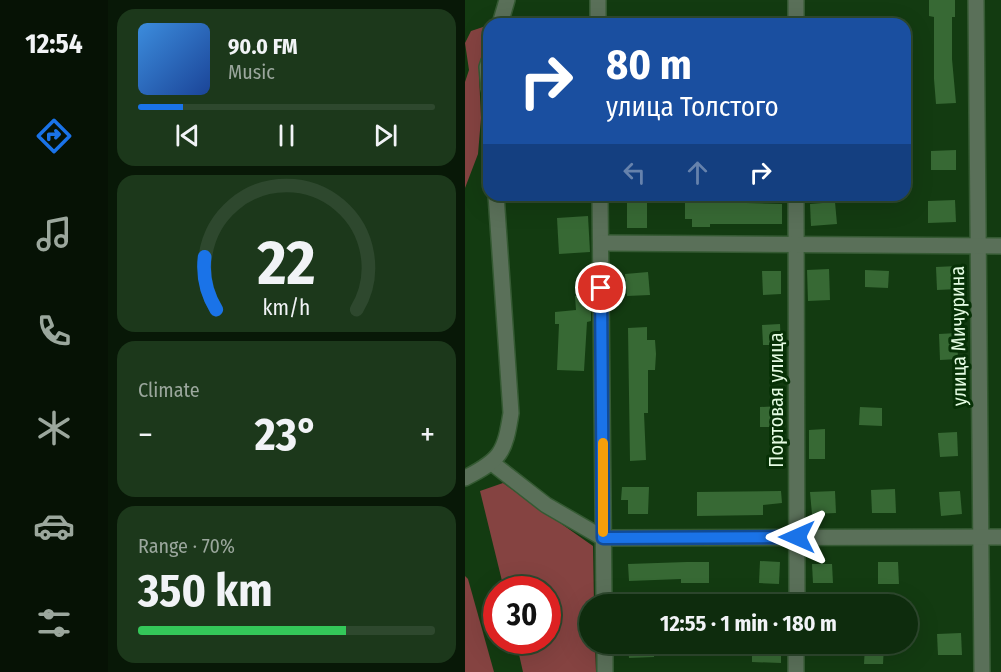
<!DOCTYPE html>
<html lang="en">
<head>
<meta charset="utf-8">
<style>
	body { margin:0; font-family:"Fira Sans Condensed",sans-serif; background:#1c381b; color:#f1f3f6; height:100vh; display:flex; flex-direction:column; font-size:22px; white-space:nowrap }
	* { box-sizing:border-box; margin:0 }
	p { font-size:20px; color:#9ba79d }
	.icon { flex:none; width:33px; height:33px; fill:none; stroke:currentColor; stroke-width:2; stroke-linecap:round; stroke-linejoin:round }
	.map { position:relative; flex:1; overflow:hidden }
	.drawer { display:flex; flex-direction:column; gap:9px; padding:9px; background:#081807; width:357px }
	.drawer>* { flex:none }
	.banner { position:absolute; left:18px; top:18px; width:428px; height:183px; border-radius:18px; box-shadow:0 6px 24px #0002,0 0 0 2px #2e482e; background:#1a4fa0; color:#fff; overflow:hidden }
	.speed { position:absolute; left:18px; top:576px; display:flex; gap:12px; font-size:30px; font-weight:700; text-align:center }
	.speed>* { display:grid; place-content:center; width:78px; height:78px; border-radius:50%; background:#0e2c0d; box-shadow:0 6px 24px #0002,0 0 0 2px #2e482e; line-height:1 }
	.speed .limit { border:9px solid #d22; background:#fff; color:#111 }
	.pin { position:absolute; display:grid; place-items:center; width:51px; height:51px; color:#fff; margin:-26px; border:3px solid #fff; border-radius:50%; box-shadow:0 2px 6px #0007 }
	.me { position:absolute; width:66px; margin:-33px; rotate:270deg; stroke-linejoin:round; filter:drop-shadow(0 0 4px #0008) }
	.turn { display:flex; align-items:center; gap:21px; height:126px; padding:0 24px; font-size:27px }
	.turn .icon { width:78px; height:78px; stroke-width:2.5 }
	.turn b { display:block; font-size:42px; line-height:51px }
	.lanes { display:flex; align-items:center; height:57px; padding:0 24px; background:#0003; justify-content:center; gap:30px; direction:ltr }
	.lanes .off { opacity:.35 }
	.big { font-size:45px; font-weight:700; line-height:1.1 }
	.drawer .widget { flex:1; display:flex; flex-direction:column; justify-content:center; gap:9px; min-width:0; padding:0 21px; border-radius:18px; background:#1c381b }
	.drawer .dial { align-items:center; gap:0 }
	.dial svg { height:156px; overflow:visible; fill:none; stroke:#2e482e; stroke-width:7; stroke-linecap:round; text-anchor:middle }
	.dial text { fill:#f1f3f6; stroke:none }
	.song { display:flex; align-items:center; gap:18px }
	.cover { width:72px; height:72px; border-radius:9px; background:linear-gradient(135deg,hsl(210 70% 55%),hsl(220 70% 35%)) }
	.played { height:6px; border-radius:3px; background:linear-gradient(90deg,#1a73e8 15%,#2e482e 15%) }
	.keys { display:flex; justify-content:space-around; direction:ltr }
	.heat { display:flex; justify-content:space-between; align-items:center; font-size:33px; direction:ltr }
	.charge { height:9px; border-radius:4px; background:linear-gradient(90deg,#34c759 70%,#2e482e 0) }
	.trip { position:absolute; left:114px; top:594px; width:339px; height:60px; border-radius:30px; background:#0e2c0d; box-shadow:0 6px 24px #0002,0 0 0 2px #2e482e; font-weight:700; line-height:60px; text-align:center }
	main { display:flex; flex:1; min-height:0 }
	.dock { display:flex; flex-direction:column; width:108px; justify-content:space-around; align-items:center; background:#061205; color:#9ba79d }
	.dock .icon { width:42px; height:42px }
	.dock .current { color:#1a73e8 }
	.dock b { font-size:27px; color:#f1f3f6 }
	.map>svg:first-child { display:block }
</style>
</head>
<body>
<main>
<nav class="dock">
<b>12:54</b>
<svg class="icon current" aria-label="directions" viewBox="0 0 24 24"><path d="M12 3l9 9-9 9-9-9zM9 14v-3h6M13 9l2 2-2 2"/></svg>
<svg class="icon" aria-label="music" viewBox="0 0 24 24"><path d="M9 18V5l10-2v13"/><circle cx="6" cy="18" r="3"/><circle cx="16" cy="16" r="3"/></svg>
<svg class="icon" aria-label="phone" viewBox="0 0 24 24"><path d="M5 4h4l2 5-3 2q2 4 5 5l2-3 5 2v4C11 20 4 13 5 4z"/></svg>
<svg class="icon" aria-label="climate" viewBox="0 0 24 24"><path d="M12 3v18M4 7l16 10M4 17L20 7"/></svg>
<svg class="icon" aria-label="car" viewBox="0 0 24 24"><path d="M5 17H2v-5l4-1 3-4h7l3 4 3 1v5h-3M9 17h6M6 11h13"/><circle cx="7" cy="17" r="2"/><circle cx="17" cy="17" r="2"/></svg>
<svg class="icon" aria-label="filters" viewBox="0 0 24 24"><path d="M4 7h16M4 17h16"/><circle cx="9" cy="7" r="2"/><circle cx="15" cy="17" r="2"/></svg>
</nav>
<section class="drawer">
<div class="widget">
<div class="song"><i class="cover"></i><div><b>90.0 FM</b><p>Music</p></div></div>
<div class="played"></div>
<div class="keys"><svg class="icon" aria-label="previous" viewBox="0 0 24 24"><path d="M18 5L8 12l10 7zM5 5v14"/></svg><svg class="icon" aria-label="pause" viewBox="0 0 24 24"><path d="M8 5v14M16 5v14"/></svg><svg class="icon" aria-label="next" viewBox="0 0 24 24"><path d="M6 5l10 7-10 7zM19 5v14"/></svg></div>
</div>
<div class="widget dial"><svg viewBox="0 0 100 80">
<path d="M14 69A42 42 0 1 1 86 69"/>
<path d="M14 69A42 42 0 0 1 8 42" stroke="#1a73e8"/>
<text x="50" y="56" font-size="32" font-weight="700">22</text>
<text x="50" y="72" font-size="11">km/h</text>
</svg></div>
<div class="widget"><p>Climate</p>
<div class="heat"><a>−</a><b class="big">23°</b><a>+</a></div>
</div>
<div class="widget"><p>Range · 70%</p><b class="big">350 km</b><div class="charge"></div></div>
</section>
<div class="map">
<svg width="536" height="672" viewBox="0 0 536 672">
	<rect width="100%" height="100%" fill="#133b11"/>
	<!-- green -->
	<g fill="#854341">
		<polygon points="24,25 14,75 16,118 13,154 0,188 0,82 4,70 0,43 6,31"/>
		<polygon points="38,483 128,546 129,604 124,604 124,644 130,644 131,672 58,672 51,641 82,640 82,590 39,589 15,491"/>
		<polygon points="0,576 3,579 29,672 0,672"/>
	</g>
	<!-- building -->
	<g fill="#376934">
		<polygon points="464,0 490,0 490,17 487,17 487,59 491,103 471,104 469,79 469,17 464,16"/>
		<polygon points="491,150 491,170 466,170 466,151"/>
		<rect x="162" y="195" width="20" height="33"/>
		<polygon points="244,196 244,202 317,204 317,224 245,224 245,227 227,227 227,219 220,219 220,197"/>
		<polygon points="490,200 491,222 463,223 463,201"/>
		<polygon points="370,202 372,224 346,226 345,204"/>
		<polygon points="123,216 125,252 94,254 92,218"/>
		<polygon points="492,266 493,289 472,290 471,267"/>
		<polygon points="364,269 365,300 343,301 342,270"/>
		<polygon points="400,270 424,271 423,288 400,287"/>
		<polygon points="297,271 316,271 316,294 298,295"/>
		<polygon points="183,272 185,295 162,296 160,274"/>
		<polygon points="126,295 126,321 122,322 119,371 92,370 94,324 90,324 90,312 111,310 110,296"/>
		<polygon points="315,324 316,345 298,345 297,325"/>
		<polygon points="182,327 182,340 190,340 191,354 190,370 183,370 183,413 179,413 181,460 165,461 163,328"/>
		<polygon points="492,333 493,359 475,360 474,334"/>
		<polygon points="316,406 316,427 295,427 295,407"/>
		<polygon points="395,407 417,408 417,426 394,425"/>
		<polygon points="360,429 360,459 344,459 344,430"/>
		<polygon points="492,432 493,456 475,457 473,433"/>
		<polygon points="157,487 184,487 183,514 163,514 163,500 156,500"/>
		<polygon points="430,489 431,513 407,513 406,490"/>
		<polygon points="316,491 317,503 298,505 298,515 232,516 232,492"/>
		<polygon points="370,491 371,513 347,514 345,492"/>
		<polygon points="495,491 497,514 476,516 474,492"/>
		<polygon points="295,561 315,562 314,584 294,583"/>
		<polygon points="222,562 244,562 244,583 216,583 216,579 164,581 163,564"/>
		<polygon points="413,562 433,562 434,584 413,584"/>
		<polygon points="347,564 367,564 368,583 348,583"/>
		<polygon points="496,633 497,655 473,655 472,634"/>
		<polygon points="163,644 189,644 189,657 164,658"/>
		<polygon points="400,645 419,645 418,664 399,664"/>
		<polygon points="287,647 316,648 316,663 287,662"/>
	</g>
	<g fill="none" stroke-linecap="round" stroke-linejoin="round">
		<defs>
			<g id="minor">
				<polyline points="133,0 133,24"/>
				<polyline points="331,0 331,24"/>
				<polyline points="511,0 517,672"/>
				<polyline points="35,24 42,0"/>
				<polyline points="24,61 22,67 24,89"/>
				<polyline points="135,195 139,604"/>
				<polyline points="331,195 332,604"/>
				<polyline points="136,243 536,246"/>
				<polyline points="27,463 81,505 138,538 536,537"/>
				<path d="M0,478C36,460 40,452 46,413L31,195"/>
				<polyline points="140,644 140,672"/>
				<polyline points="331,672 331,644"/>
			</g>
		</defs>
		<!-- minor casing -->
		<use href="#minor" stroke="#355a33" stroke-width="18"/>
		<!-- minor -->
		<use href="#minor" stroke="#5a7059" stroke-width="15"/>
	</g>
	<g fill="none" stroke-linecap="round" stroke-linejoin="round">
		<defs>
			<polyline id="route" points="136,288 138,538 332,537"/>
		</defs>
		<!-- route casing -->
		<use href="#route" stroke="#114b97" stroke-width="15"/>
		<!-- route -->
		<use href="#route" stroke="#1a73e8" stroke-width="10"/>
		<!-- slow -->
		<polyline stroke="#f59e0b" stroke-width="10" points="138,443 138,532"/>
	</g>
	<g text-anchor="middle" stroke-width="6" stroke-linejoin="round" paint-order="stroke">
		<!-- street labels -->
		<g font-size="20" fill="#e5fce3" stroke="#073106">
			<text transform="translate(493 336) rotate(-91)" y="7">улица Мичурина</text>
			<text transform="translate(311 400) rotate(-90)" y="7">Портовая улица</text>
		</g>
	</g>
</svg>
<div class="speed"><div class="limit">30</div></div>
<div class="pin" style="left:136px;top:288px;background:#d93025"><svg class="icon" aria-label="arrive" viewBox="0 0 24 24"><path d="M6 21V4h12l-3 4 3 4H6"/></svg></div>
<svg class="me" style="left:332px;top:537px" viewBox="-20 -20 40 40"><path d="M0-17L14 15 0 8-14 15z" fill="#1a73e8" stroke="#fff" stroke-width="4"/></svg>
<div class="trip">12:55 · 1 min · 180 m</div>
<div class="banner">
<div class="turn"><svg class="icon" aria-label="right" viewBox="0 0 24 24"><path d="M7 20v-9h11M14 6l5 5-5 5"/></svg><div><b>80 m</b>улица Толстого</div></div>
<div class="lanes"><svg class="icon off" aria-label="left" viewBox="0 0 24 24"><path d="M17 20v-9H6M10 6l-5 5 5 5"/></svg><svg class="icon off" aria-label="ahead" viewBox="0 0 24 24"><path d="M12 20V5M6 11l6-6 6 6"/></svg><svg class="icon" aria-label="right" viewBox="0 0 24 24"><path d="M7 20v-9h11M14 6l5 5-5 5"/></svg></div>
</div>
</div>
</main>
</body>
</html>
